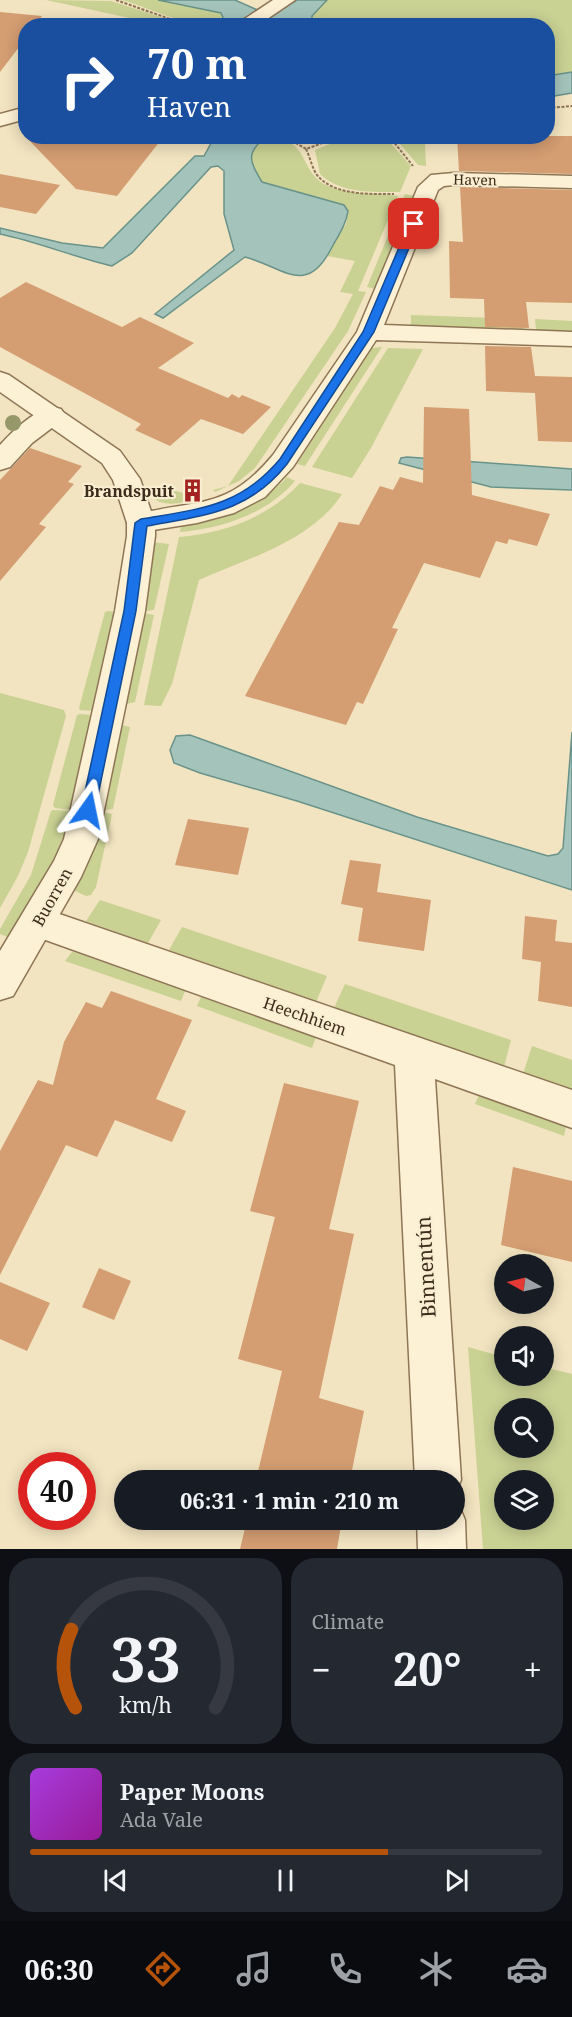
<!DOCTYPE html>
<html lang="en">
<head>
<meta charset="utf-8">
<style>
	body { margin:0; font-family:"Noto Serif",serif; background:#242831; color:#f1f3f6; height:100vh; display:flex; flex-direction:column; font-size:22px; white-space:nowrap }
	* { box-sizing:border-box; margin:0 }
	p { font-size:20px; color:#9ea1a6 }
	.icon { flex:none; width:33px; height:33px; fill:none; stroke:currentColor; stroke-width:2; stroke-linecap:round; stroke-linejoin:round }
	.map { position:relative; height:1549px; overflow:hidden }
	.drawer { display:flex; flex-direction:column; gap:9px; padding:9px; background:#0d0f14; flex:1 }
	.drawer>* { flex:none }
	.top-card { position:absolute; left:18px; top:18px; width:537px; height:126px; border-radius:24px; box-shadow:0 3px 15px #0003; background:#1a4fa0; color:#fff; overflow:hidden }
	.needle { width:39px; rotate:278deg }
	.buttons { position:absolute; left:494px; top:1254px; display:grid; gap:12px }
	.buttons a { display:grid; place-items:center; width:60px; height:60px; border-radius:50%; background:#171b24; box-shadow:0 3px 15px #0003; font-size:30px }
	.speed { position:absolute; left:18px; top:1452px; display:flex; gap:12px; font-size:30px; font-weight:700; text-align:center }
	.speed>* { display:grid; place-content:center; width:78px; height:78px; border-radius:50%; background:#171b24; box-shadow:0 3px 15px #0003; line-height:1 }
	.speed .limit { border:9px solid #d22; background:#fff; color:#111 }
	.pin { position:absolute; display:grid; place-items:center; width:51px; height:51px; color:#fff; margin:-26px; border-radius:12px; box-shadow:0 3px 9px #0006 }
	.me { position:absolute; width:66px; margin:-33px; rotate:12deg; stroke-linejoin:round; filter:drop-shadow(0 0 4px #0008) }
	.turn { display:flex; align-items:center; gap:21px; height:126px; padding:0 30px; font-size:27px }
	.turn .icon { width:78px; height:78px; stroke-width:2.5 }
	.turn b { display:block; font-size:42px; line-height:51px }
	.big { font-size:45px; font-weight:700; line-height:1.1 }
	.drawer .card { flex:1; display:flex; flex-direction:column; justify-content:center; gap:9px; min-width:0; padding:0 21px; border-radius:24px; background:#242831 }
	.drawer .dial { align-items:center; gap:0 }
	.dial svg { height:156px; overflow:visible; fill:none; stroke:#363941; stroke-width:7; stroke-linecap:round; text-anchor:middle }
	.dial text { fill:#f1f3f6; stroke:none }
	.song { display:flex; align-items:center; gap:18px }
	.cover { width:72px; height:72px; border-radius:9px; background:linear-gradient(135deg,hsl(280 70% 55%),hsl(300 70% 35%)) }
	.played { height:6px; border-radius:3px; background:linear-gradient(90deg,#b45309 70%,#363941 70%) }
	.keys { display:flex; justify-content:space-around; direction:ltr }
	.heat { display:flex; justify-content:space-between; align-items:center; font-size:33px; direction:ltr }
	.drawer .tiles { flex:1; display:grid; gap:9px; grid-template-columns:1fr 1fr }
	.card:last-child { grid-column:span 2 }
	.trip { position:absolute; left:114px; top:1470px; width:351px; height:60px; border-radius:30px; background:#171b24; box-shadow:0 3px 15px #0003; font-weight:700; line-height:60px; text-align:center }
	.tab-bar { display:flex; height:96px; justify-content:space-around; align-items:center; background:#090b0e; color:#9ea1a6 }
	.tab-bar .icon { width:42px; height:42px }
	.tab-bar .active { color:#b45309 }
	.tab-bar b { font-size:27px; color:#f1f3f6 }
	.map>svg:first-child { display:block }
</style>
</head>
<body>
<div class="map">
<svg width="572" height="1549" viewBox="0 0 572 1549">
	<rect width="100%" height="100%" fill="#f2e4c0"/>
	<!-- green -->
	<g fill="#c9d193" fill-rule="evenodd">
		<polygon points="46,0 111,1 186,25 162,25"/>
		<path d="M122,0H158L248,18C216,42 157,10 122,0Z"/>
		<polygon points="327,0 572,0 572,72 548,76 548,26 312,26 312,16"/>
		<path d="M350,136L385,137L411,166L400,192C374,192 340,194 320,174L315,150Z"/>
		<path d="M265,137C311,137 298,171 326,185C350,196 373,192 398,196L358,291L366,292L348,331L255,468L239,481L215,492L213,490L228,486L335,328L353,294L340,292L355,261L327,256L346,224L348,211L262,182C249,160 246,154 265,137Z"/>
		<polygon points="394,137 422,137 422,141 425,142 426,166 418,165"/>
		<polygon points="405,194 414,196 376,289 367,287"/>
		<polygon points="411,315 523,319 524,330 411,326"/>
		<polygon points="535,319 572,321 572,332 536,330"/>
		<polygon points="382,347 305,466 297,464 372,348"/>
		<polygon points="388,348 423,349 371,448 352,478 312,467"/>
		<path d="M287,477L295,481C268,513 222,529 180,532L181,526C221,519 259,508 287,477Z"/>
		<path d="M300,483L342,494C312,541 248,558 199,580L172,684L161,706L144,705L179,537C225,533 269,517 300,483Z"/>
		<path d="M159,486L197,497C185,503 168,507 156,500L153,490Z"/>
		<polygon points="152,542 169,544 154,610 145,611"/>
		<polygon points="108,611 116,612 94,711 80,710 79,708 105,612"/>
		<polygon points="143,613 154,615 135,702 127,704 125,702"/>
		<polygon points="0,693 64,710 66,716 28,852 18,876 0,908"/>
		<polygon points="80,714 93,715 71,810 55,808 53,805 77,715"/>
		<polygon points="122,725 130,727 113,809 104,810 119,726"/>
		<polygon points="53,810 72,811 65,847 10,938 0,934 0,929 31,875 51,811"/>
		<polygon points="103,812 112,814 96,887 91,895 86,896 73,890"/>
		<polygon points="100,900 161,920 148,943 86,921"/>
		<polygon points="182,927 327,976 316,1002 169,950"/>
		<polygon points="72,952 74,952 185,991 181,1001 65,961"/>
		<polygon points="345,984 511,1040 504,1067 334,1008"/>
		<polygon points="201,997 316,1037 312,1048 197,1006"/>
		<polygon points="532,1046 572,1060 572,1090 523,1074"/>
		<polygon points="479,1095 566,1126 564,1136 475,1104"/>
		<path d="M468,1347L504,1357V1376H543V1367L572,1374V1549H483ZM504,1408H543V1448H504ZM504,1480H543V1520H504Z"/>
	</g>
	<!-- water -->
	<g fill="#a4c4bb" stroke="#69938a" stroke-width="1.5">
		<polygon points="158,0 235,0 262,12 277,12 297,0 327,0 312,16 312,26 254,25 249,18 224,20 221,13"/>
		<polygon points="572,72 572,93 548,97 548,76"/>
		<path d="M215,136L265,137C246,154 249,160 262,182L344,205L348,211C346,225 338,236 331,249C306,297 283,267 245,257L163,318L155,314L234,250L224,214V171L218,166L211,167L132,253L112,266C74,257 38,242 0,234V228L62,243L103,248L195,156H204Z"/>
		<polygon points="407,457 572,469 572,490 491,487 399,463 401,458"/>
		<polygon points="572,732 572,890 297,801 200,773 174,763 170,750 176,736 190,735 417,817 548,856 558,854 563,848"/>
	</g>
	<!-- building -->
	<g fill="#d49d72">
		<polygon points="0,12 42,16 35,26 26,26 26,38 0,72"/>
		<polygon points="25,136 164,136 117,196 76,189"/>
		<polygon points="457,136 572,136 572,174 459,171"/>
		<polygon points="0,174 60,185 36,214 0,207"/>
		<polygon points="460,187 572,190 572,303 526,302 529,328 485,327 484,299 450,298 449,241 463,242"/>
		<polygon points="26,282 122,327 140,317 194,343 158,368 228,398 232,394 239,398 242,395 271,407 243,434 201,419 170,446 135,430 141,424 0,347 0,298"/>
		<polygon points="485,346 531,347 535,376 572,377 572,442 538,441 535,393 486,391"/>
		<polygon points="424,407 469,409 472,495 550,514 537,546 509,539 507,544 496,541 480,578 424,563 392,628 398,629 363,704 357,702 346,725 245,696 339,522 359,525 380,486 393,490 400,477 423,483"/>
		<polygon points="30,448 82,466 68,482 74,484 39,524 46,527 0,581 0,480"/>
		<polygon points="188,819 249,828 238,875 175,865"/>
		<polygon points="350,860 381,864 377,892 431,900 424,951 358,941 363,908 341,904"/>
		<polygon points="525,916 557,920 555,941 572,943 572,1007 538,1001 541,962 522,959"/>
		<polygon points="111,991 192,1020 156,1099 186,1111 172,1142 115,1120 97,1157 66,1145 0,1275 0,1151 38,1080 53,1085 64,1042 86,1002 102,1008"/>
		<polygon points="284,1083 359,1101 329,1229 354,1234 319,1398 364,1411 350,1480 256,1480 282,1371 238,1359 275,1217 250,1211"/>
		<polygon points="513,1167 572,1181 572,1262 501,1245"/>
		<polygon points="99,1268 131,1281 114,1320 82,1307"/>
		<polygon points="0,1282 50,1303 27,1351 0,1339"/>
		<polygon points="247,1520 342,1520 337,1549 240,1549"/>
	</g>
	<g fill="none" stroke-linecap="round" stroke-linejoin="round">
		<defs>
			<g id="minor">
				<polygon points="273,0 295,0 257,26 234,26"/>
				<polygon points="26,107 26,119 0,126 0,114"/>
				<path d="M454,173L572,176V188L454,185L444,186L438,190L384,325L572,332V346L376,340L293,467L265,497L234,513L197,523L141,532L131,530L127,523L131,516C195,498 225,513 273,455L357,332L418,187L431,175Z"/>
				<path d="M52,407L61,409L65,415L61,421L32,443L10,467L0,470V445C14,430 32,412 52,407Z"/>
				<polygon points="39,907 572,1090 572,1128 435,1079 461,1480 454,1496 454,1480 415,1480 395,1065 26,933 21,922 26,911"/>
				<polygon points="454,1502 458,1503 465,1520 466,1549 418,1549 417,1520 454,1520"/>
			</g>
			<polygon id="tertiary" points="0,372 9,375 120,451 140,479 155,523 155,536 145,611 98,839 81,877 13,996 0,1000 0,951 54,861 64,839 115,611 127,536 127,523 113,480 102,463 0,392"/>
		</defs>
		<!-- minor casing -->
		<use href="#minor" stroke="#8e7556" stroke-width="3"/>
		<!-- tertiary casing -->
		<use href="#tertiary" stroke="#8e7556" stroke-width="3"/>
		<!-- path -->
		<g stroke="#8e7556" stroke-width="2" stroke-dasharray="3 1.5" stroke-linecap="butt">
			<polyline points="116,0 190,26"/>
			<polyline points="548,108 572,106"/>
			<polyline points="284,136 306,149 342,136"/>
			<polyline points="389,136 413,166"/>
			<path d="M306,149C310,157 312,168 317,175C334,196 371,194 394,194"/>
		</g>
		<!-- minor -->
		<use href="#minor" fill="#fcf1d5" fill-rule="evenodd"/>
		<!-- tertiary -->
		<use href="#tertiary" fill="#fcf1d5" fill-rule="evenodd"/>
	</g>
	<!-- trees -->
	<circle fill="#969869" cx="13" cy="423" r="8"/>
	<!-- route -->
	<path fill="#1a73e8" stroke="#114b97" stroke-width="1.5" d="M414,221L419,224L374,332L287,464C248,513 205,515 147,526L136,611L95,810L93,814H83L81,810L124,611L135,523L141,519C199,509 240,507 280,459L363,332L409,224Z"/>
	<!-- icons -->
	<defs>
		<symbol id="building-bare" viewBox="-9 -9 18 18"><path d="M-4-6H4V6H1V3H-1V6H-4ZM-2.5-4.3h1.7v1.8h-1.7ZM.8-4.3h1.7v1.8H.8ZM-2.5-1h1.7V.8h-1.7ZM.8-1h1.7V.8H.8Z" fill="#a32120" stroke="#f9eed1" stroke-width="2.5" paint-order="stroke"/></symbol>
	</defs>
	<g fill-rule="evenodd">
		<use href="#building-bare" x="176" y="474" width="33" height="33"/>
	</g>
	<g text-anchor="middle" stroke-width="4.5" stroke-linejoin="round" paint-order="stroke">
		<!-- far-street labels -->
		<g font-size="14" fill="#3c2c1c" stroke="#f9eed1">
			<text transform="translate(475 180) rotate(1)" y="5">Haven</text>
		</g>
		<!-- poi labels -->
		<g font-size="16" font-weight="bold" fill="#3c2c1c" stroke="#f9eed1" text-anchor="end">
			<text x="174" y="497">Brandspuit</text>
		</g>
		<!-- street labels -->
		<g font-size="16" fill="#3c2c1c" stroke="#f9eed1">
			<text transform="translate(52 897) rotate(-61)" y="6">Buorren</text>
			<text transform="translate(305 1016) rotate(19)" y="6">Heechhiem</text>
		</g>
		<!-- near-street labels -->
		<g font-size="20" fill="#3c2c1c" stroke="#f9eed1">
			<text transform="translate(426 1267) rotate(-93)" y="7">Binnentún</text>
		</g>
	</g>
</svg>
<div class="buttons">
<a><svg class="needle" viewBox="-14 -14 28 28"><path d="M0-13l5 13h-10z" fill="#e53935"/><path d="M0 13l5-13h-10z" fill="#9ea1a6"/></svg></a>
<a><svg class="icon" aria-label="sound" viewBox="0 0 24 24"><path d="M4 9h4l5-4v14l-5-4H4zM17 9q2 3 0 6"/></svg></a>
<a><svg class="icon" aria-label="search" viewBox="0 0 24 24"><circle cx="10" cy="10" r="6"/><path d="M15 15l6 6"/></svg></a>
<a><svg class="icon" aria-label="layers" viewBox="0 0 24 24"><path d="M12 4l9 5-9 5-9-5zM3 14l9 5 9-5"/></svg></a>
</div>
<div class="speed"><div class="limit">40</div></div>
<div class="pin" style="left:414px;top:224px;background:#d93025"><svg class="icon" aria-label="arrive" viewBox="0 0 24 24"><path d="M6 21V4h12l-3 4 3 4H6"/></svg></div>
<svg class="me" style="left:88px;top:810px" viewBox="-20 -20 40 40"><path d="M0-17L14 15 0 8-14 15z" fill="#1a73e8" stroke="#fff" stroke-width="4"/></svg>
<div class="trip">06:31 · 1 min · 210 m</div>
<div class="top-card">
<div class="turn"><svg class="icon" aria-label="right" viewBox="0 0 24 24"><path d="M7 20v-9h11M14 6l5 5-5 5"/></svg><div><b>70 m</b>Haven</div></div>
</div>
</div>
<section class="drawer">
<div class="tiles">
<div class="card dial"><svg viewBox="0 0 100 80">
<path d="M14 69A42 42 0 1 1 86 69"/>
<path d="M14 69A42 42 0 0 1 12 29" stroke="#b45309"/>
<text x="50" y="56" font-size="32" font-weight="700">33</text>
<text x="50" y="72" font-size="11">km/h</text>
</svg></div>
<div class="card"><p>Climate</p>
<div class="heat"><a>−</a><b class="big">20°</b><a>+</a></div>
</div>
<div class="card">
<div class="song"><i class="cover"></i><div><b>Paper Moons</b><p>Ada Vale</p></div></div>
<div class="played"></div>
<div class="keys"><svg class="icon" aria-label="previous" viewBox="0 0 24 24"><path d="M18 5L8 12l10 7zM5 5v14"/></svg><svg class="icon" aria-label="pause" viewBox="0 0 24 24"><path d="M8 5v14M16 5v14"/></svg><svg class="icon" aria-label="next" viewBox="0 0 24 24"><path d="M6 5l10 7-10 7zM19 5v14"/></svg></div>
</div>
</div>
</section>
<nav class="tab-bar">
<b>06:30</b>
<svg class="icon active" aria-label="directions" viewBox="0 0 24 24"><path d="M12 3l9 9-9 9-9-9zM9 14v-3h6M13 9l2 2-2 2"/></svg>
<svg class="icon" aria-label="music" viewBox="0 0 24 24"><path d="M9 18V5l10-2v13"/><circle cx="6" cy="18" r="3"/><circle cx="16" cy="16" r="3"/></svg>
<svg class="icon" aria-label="phone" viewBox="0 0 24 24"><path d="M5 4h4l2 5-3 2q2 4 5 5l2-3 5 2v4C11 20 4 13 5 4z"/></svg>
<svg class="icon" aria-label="climate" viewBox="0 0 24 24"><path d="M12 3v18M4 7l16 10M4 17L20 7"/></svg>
<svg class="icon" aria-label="car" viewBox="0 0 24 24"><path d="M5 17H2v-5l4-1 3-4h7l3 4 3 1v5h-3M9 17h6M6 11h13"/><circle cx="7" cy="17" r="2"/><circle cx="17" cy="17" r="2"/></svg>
</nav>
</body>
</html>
